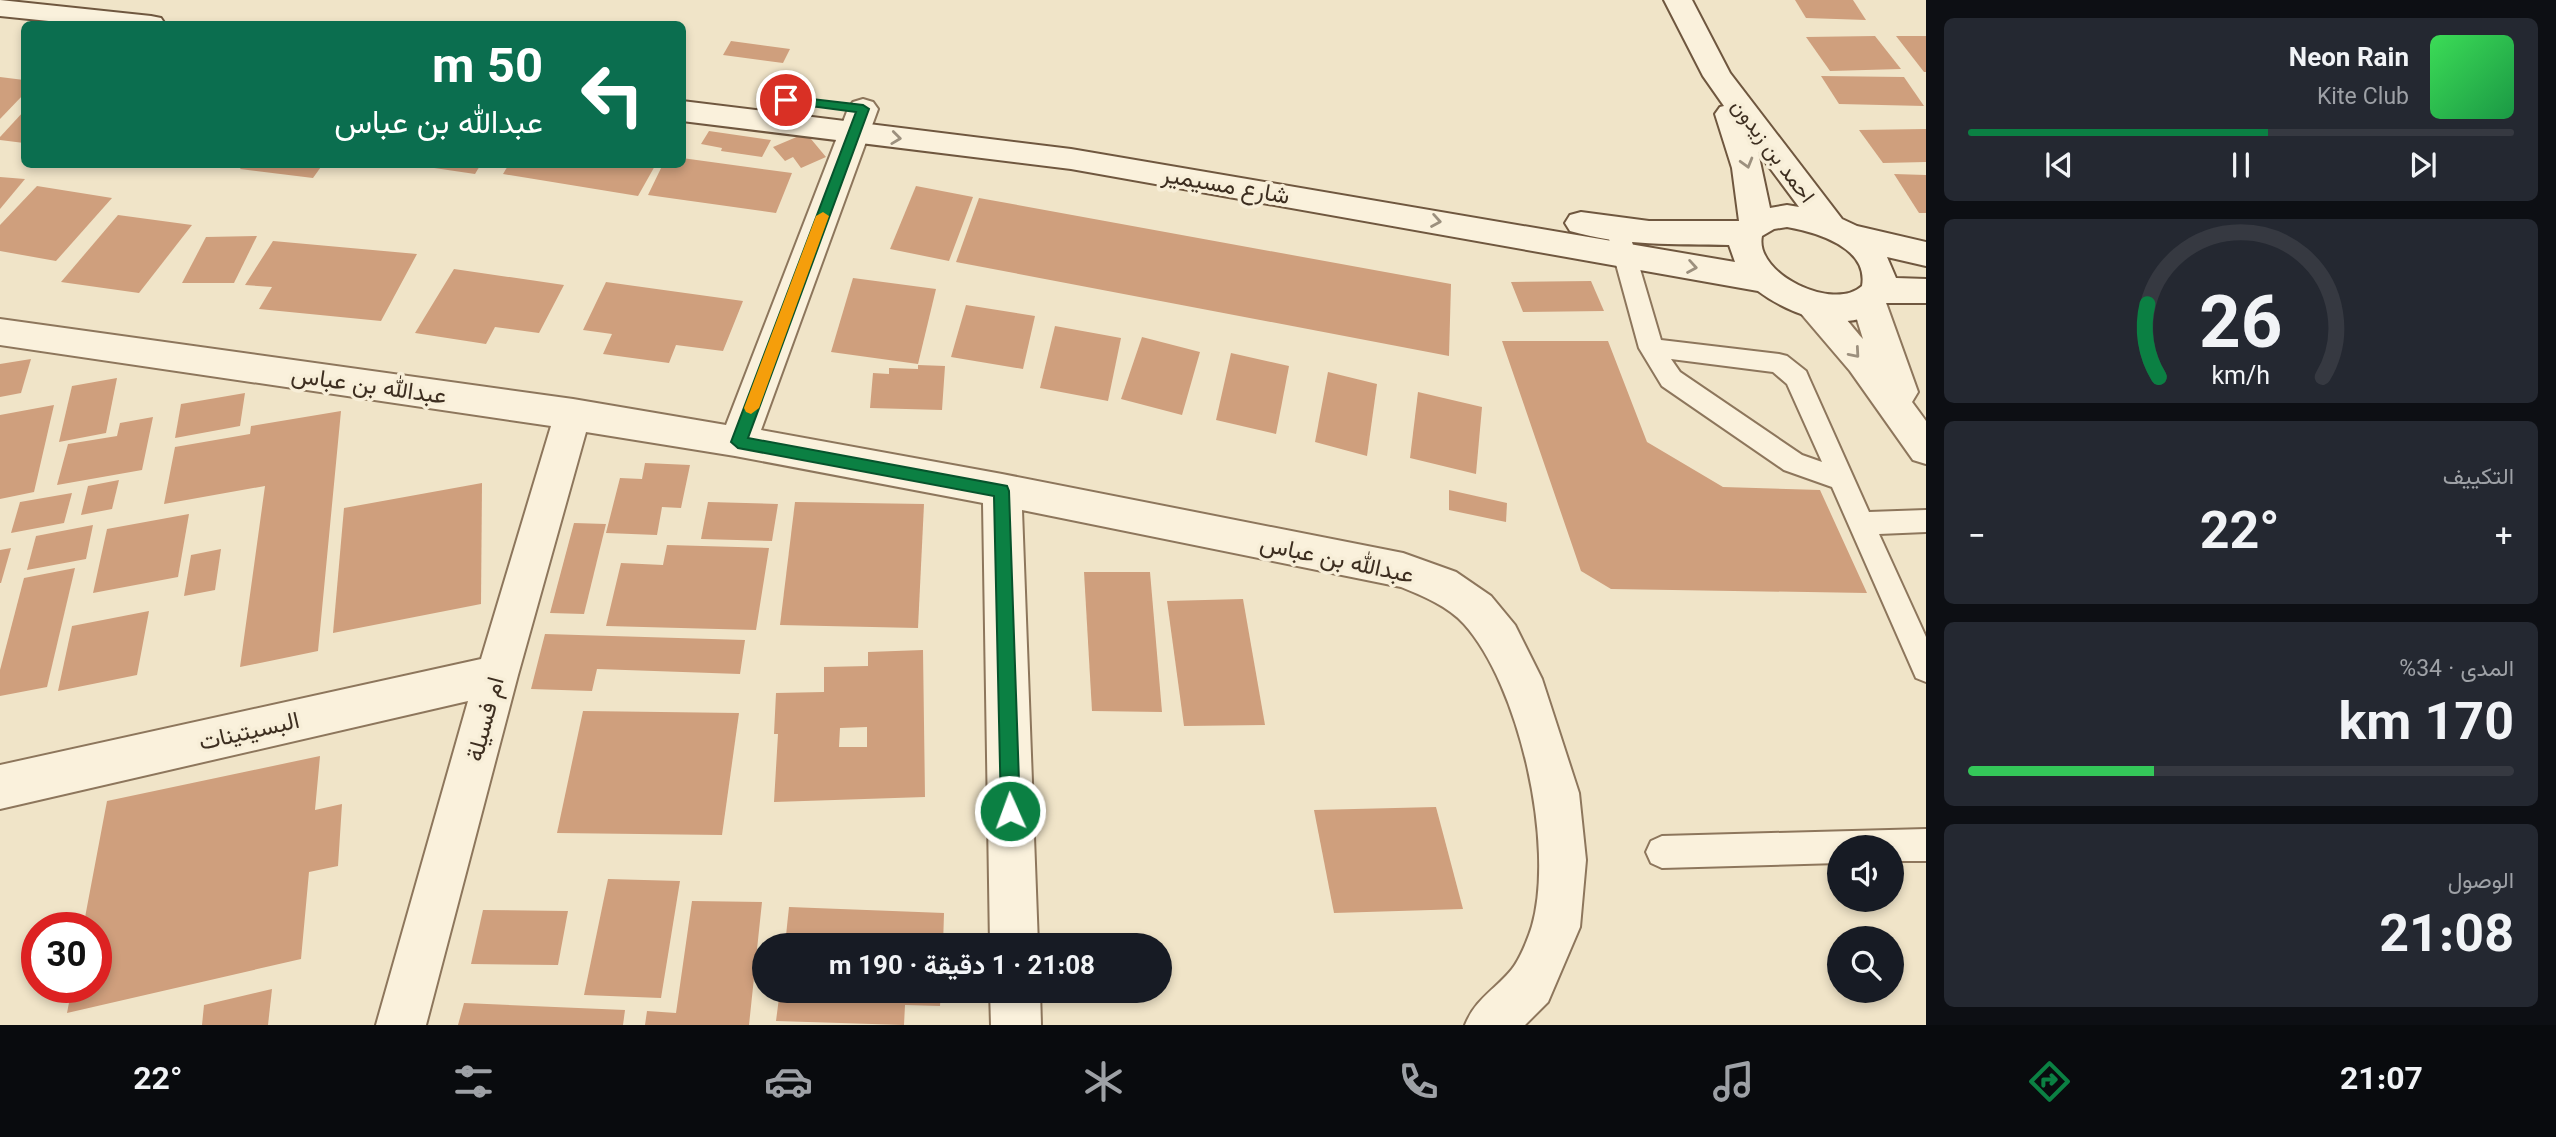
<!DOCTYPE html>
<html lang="ar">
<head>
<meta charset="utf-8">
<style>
	body { margin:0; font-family:Georgia,Vazirmatn,serif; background:#242831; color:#f1f3f6; direction:rtl; height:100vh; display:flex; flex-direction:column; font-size:26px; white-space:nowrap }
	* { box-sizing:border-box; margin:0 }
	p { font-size:23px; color:#9ea1a6 }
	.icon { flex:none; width:38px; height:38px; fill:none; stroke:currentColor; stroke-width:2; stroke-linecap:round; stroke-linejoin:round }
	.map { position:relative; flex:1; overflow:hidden; direction:ltr }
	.panel { display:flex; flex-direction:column; gap:18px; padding:18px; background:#0d0f14; width:630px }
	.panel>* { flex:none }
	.top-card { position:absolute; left:21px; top:21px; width:665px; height:147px; border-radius:10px; box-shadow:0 4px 10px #0003; direction:rtl; background:#0b6e4f; color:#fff; overflow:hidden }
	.controls { position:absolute; left:1827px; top:835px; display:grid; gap:14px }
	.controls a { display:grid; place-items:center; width:77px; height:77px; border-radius:50%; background:#171b24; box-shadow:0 4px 10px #0003; font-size:35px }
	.speed { position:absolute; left:21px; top:912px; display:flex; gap:14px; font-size:35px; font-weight:700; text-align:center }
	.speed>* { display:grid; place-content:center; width:91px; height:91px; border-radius:50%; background:#171b24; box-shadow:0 4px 10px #0003; line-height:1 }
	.speed .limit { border:10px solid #d22; background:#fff; color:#111 }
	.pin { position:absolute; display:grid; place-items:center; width:60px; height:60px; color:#fff; margin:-30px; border:4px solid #fff; border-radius:50%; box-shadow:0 2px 7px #0007 }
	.me { position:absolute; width:77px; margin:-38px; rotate:358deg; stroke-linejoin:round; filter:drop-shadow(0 0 5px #0008) }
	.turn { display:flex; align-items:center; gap:24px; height:147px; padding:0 28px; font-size:32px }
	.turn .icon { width:91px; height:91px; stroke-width:2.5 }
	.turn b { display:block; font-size:49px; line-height:60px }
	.big { font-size:52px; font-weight:700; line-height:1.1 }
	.panel .card { flex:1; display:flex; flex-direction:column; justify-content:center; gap:10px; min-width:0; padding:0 24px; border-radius:10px; background:#242831 }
	.panel .dial { align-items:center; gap:0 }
	.dial svg { height:182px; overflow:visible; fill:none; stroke:#363941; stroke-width:7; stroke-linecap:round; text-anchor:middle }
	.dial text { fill:#f1f3f6; stroke:none }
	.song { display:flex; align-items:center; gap:21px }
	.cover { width:84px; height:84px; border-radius:10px; background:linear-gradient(135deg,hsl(130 70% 55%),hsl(140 70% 35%)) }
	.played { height:7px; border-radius:4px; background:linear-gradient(90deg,#0b8043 55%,#363941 55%) }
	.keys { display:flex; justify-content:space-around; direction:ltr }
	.heat { display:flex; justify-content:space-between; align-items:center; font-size:38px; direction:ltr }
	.charge { height:10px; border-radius:5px; background:linear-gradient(90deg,#34c759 34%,#363941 0) }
	.trip { position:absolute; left:752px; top:933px; width:420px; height:70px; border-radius:35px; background:#171b24; box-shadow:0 4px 10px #0003; font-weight:700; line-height:70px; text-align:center; direction:rtl }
	.tab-bar { display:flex; height:112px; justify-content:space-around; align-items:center; background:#090b0e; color:#9ea1a6 }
	.tab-bar .icon { width:49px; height:49px }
	.tab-bar .on { color:#0b8043 }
	.tab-bar b { font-size:32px; color:#f1f3f6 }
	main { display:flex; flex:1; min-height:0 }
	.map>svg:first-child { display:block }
</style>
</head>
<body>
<main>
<section class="panel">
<div class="card">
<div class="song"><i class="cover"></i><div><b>Neon Rain</b><p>Kite Club</p></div></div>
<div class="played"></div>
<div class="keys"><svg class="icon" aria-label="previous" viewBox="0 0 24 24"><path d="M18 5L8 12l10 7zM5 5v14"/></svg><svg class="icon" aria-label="pause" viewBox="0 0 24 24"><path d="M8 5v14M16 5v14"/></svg><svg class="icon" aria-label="next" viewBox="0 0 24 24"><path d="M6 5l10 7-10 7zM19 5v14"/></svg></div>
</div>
<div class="card dial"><svg viewBox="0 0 100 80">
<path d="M14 69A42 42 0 1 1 86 69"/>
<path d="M14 69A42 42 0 0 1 9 37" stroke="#0b8043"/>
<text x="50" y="56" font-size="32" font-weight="700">26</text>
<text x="50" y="72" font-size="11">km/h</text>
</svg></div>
<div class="card"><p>التكييف</p>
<div class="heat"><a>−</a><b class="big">22°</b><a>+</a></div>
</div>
<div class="card"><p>المدى · 34%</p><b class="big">170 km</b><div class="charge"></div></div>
<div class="card"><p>الوصول</p><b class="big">21:08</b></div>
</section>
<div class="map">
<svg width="1926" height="1025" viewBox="0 0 1926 1025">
	<rect width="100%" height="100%" fill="#f0e4c8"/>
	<!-- building -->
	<g fill="#cf9f7d" fill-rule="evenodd">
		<polygon points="1795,0 1853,0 1866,20 1806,18"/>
		<polygon points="1875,36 1901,69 1830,71 1806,37"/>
		<polygon points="1896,36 1926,36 1926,72 1924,72"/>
		<polygon points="731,41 790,49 783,63 723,55"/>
		<polygon points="1821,76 1904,77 1924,106 1839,104"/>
		<polygon points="0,77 24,80 24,94 0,119"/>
		<polygon points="24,111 24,143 0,140 0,137"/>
		<polygon points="1926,129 1926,162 1883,163 1859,130"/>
		<polygon points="709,131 771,140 762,157 721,151 722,148 701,144"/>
		<polygon points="806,133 826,157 801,168 793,157 785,161 773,147"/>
		<polygon points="682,158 792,173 776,213 648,195 663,164 682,164"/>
		<polygon points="243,164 323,164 313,178 240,169"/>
		<polygon points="407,164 481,164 475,174"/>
		<polygon points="509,164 656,164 638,196 503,174"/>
		<polygon points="1894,174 1926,175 1926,213 1919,213"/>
		<polygon points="0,177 25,179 0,209"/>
		<polygon points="37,186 112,198 56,261 0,251 0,225"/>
		<polygon points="916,186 973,197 949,261 890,249"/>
		<polygon points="979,198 1451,284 1449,356 956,262"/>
		<polygon points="118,215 192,225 139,293 61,282"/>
		<polygon points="257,236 234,283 182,283 206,237"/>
		<polygon points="273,241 417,254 381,321 259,309 272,287 245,285"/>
		<polygon points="454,269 564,285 539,333 495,327 486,344 415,333"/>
		<polygon points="853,278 936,289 918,364 831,352"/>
		<polygon points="1591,281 1604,311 1523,312 1511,282"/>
		<polygon points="606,282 743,301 723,351 676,345 669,363 603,354 612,334 583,330"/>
		<polygon points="966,305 1035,316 1023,369 951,357"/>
		<polygon points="1055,326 1121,338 1108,401 1040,388"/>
		<polygon points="1142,337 1200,352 1182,415 1121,399"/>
		<polygon points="1502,341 1608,341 1647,442 1723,487 1820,490 1867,593 1611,589 1581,571"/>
		<polygon points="1231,353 1289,366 1276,434 1216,420"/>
		<polygon points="31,359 21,393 0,397 0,364"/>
		<polygon points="918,365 945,366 942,410 870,408 873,373 889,374 889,368 918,369"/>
		<polygon points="1328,372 1377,384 1367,456 1315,442"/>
		<polygon points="117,378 106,433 59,442 72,386"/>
		<polygon points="1418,392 1482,407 1476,474 1410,458"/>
		<polygon points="245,393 240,426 175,438 181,404"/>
		<polygon points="54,405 34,492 0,499 0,415"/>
		<polygon points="341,411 318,651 240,667 265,486 164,504 175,447 250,434 251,426"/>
		<polygon points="153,417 142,470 57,485 68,444 117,436 120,423"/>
		<polygon points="645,463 690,465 681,508 662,507 657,535 606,533 620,478 642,479"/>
		<polygon points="119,480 112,509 81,515 88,486"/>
		<polygon points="482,483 481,604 333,633 344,508"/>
		<polygon points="1449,490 1507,503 1506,522 1449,510"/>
		<polygon points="72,493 64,523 11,533 20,502"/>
		<polygon points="708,502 778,504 772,541 701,539"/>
		<polygon points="795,502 924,504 918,628 780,625"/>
		<polygon points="189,514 178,577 93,593 107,529"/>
		<polygon points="574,523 606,524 584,614 550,613"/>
		<polygon points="93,525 86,559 27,570 36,536"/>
		<polygon points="667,545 769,548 756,630 606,626 621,563 663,565"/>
		<polygon points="11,548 1,583 0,583 0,550"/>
		<polygon points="221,549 215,590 184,596 191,555"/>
		<polygon points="75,568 47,687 0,696 0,670 24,578"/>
		<polygon points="1084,572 1150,572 1162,712 1092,711"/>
		<polygon points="1243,599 1265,725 1184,726 1167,601"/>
		<polygon points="149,611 137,675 58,691 72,626"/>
		<polygon points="545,634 745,640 740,674 597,669 592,691 531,689"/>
		<path d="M923,650L925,797L774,802L778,734H774L776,693L824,692V667L868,666V652ZM867,727V747H839L840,728Z"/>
		<polygon points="583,711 739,713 722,835 557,833"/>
		<polygon points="320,756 315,810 342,804 338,866 309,872 301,959 67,1013 72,987 96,987 96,928 83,928 107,801"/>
		<polygon points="1436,807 1463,909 1334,913 1314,810"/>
		<polygon points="608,879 680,881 661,998 584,995"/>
		<polygon points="692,901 762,902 749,1025 645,1025 647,1011 676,1013"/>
		<polygon points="789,907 944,913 943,945 785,945"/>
		<polygon points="483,910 568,911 558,965 471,964"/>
		<polygon points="272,989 268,1025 202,1025 204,1005"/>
		<polygon points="780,990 941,990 940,1006 905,1005 904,1025 776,1021"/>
		<polygon points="464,1003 625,1010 623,1025 458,1025"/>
	</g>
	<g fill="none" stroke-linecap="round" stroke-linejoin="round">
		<defs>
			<g id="lane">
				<path d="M1619,227L1627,229L1630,235L1661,340L1779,354L1787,356L1806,371L1809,378L1869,512L1926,510V532L1879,534L1926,637V682L1916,678L1832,487L1784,470L1662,386L1639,348L1608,235L1611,229ZM1671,359L1773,372L1787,384L1822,462L1802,455L1680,372Z"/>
				<polygon points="1926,829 1926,861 1892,861 1892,847 1839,847 1839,863 1662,868 1651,863 1646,852 1651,841 1662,836"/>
			</g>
			<g id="street">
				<path d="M863,99L873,102L878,109L761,430L1002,474L1403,553L1456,572L1491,596L1515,625L1542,679L1579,793L1586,860L1580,927L1548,1002L1525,1025H1465C1476,998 1495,990 1512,969C1520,959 1528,939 1532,926C1555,846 1520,686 1464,624C1448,606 1423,596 1401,587L1022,510L1038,945H990L983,503L735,456L586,432L518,675L426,1025H376L468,701L0,809V765L481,659L551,426L0,345V319L573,399L726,425L848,109L853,102Z"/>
				<path d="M1868,287L1880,291L1885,300L1918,392L1912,402L1926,421V464L1913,460L1850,371L1792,303L1797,294C1826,285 1845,320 1863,339L1851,300L1856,291Z"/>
				<polygon points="990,990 1040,990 1041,1025 991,1025"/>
			</g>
			<g id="secondary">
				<polygon points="0,0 151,16 161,18 165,24 78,24 0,16"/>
				<path d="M1664,0H1692L1730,73L1842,219L1857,226L1926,242V266L1887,257L1896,278L1926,279V303H1886C1854,339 1789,315 1758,291L1071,169L682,121V101L1071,149L1735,262L1729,245C1676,244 1621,246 1570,231L1565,223L1570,215L1581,212L1649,221H1739L1732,168L1715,114L1720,107L1724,106L1703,76ZM1758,152L1799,207L1787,205L1770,208ZM1787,227C1815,232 1869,247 1862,286C1834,312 1754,274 1762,236L1774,229Z"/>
			</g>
		</defs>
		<!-- lane casing -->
		<use href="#lane" stroke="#8d765c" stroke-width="4"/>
		<!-- street casing -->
		<use href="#street" stroke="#8d765c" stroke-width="4"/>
		<!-- secondary casing -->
		<use href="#secondary" stroke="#6f573f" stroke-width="4"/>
		<!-- lane -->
		<use href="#lane" fill="#faf1dc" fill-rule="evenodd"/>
		<!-- street -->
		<use href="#street" fill="#faf1dc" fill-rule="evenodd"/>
		<!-- secondary -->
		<use href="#secondary" fill="#faf1dc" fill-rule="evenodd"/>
	</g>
	<!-- one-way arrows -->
	<defs><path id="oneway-chevron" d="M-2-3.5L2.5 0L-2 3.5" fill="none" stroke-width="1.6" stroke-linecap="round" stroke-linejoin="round" transform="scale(1.75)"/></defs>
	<g stroke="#9c907e">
		<use href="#oneway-chevron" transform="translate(896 138) rotate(7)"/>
		<use href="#oneway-chevron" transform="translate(1747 163) rotate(74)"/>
		<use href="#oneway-chevron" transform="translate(1436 221) rotate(10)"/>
		<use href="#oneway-chevron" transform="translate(1692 267) rotate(10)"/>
		<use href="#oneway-chevron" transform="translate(1855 353) rotate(49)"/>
	</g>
	<!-- route -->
	<polygon fill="#0b8043" stroke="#07532c" stroke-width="2" points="786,96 863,105 869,109 748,438 1007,486 1009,491 1020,811 1017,818 1010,821 1004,818 1001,811 994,496 738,448 731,442 856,112 781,102 781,97"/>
	<!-- slow -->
	<polygon fill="#f59e0b" points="823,212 829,216 759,408 751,414 746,412 744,408 816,216"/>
	<g text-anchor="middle" stroke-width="7" stroke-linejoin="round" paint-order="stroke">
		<!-- far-street labels -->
		<g font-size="21" fill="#3d2e20" stroke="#f7eed8">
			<text transform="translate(1773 151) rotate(53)" y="7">احمد بن زيدون</text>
		</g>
		<!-- street labels -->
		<g font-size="24" fill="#3d2e20" stroke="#f7eed8">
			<text transform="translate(1226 185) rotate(10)" y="8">شارع مسيمير</text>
			<text transform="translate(369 385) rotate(8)" y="8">عبدالله بن عباس</text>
			<text transform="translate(1337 559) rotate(12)" y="8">عبدالله بن عباس</text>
			<text transform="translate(485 719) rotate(-75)" y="8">ام فسيلة</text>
			<text transform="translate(249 731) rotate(-13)" y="8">البسيتينات</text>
		</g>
	</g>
</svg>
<div class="controls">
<a><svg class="icon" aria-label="sound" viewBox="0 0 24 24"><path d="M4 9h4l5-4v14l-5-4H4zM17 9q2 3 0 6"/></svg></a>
<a><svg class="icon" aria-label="search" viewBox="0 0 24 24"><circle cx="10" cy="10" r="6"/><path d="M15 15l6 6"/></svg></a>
</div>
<div class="speed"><div class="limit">30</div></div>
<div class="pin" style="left:786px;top:100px;background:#d93025"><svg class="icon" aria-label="arrive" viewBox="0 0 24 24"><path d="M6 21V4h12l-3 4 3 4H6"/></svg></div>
<svg class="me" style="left:1010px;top:811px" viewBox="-20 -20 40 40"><circle r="17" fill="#0b8043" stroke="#fff" stroke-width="3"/><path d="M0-11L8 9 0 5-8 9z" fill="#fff"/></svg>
<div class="trip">21:08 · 1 دقيقة · 190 m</div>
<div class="top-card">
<div class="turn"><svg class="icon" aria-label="left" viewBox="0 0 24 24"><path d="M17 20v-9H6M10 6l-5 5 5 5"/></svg><div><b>50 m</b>عبدالله بن عباس</div></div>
</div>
</div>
</main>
<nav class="tab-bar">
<b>21:07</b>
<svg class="icon on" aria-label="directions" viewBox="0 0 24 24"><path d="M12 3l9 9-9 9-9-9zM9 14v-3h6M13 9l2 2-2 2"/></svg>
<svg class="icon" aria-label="music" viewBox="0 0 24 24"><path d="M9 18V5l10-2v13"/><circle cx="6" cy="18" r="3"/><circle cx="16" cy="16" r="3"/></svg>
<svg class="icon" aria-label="phone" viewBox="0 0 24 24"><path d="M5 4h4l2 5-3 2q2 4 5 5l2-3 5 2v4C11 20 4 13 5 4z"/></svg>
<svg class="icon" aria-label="climate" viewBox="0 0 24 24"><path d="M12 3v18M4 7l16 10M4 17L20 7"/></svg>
<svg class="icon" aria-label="car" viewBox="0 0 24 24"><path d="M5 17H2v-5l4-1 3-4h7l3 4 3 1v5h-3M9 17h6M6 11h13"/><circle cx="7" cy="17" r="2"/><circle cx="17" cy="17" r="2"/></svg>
<svg class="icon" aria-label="filters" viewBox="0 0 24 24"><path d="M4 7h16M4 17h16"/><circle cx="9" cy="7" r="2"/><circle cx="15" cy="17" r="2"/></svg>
<b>22°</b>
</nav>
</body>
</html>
